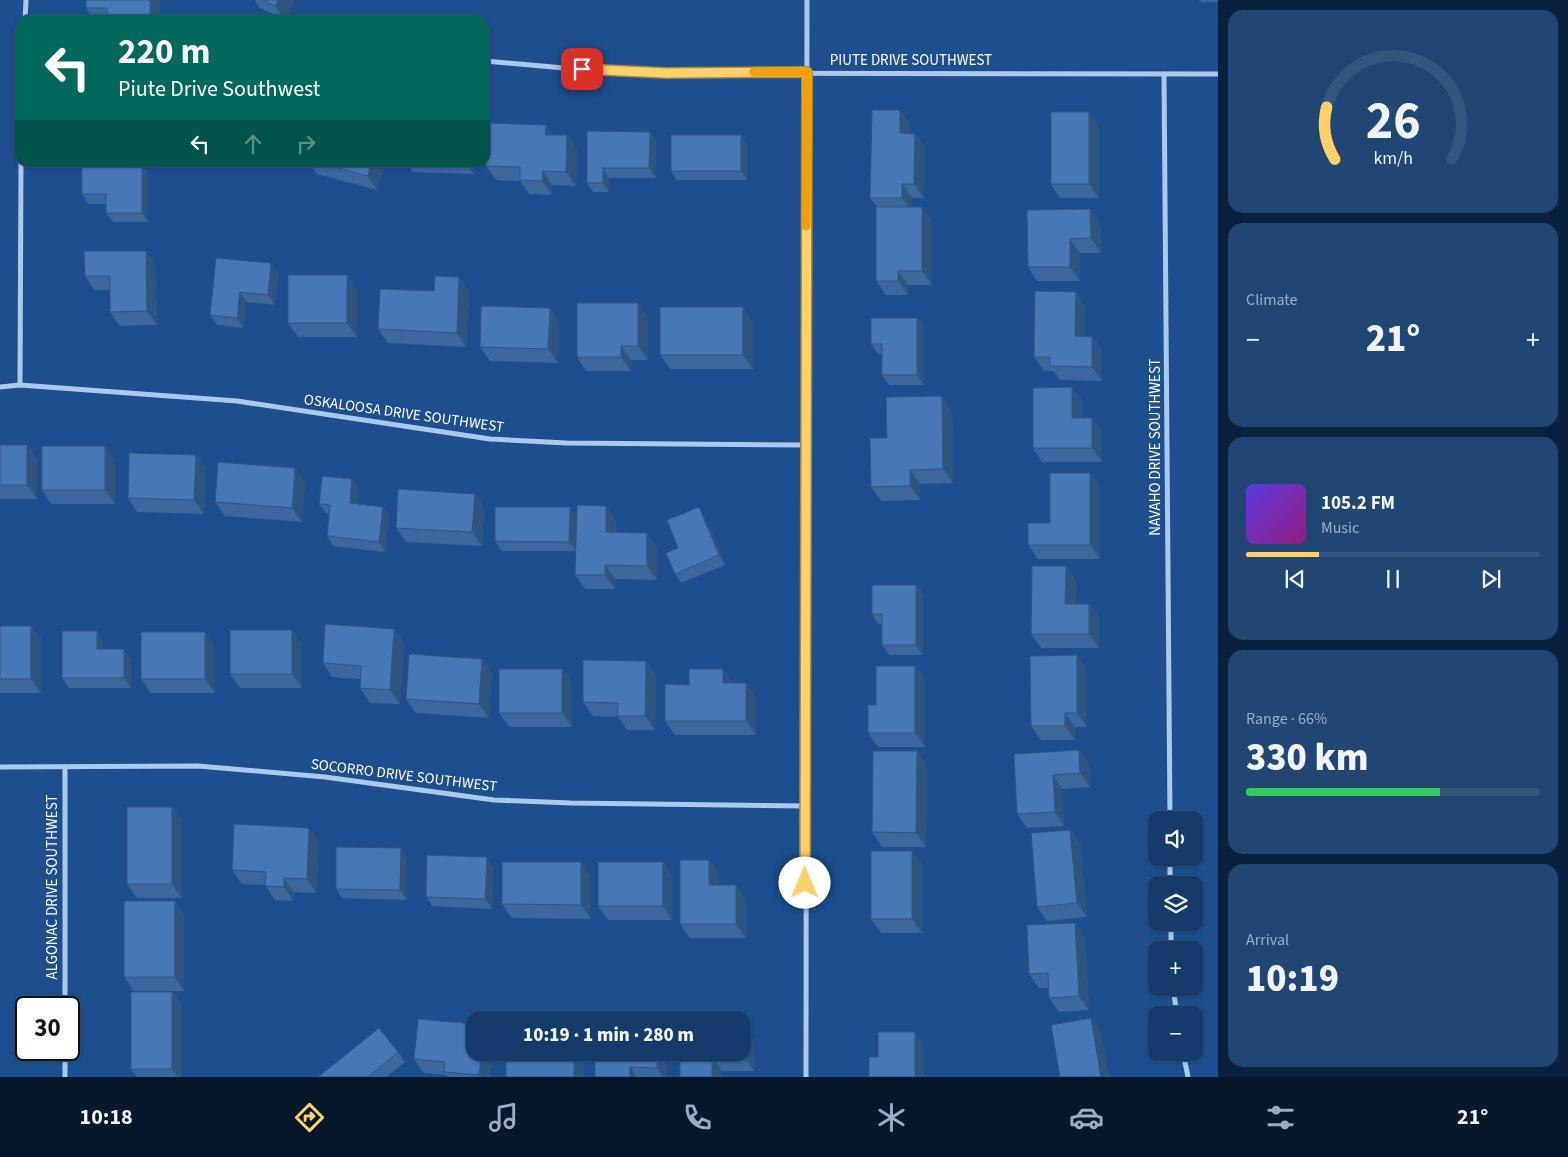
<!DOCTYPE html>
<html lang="en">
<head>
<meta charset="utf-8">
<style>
	body { margin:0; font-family:"Source Sans 3",sans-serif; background:#214673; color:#f1f3f6; height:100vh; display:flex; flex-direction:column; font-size:19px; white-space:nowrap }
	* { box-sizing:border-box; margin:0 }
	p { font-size:16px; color:#9dadc1 }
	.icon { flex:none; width:28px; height:28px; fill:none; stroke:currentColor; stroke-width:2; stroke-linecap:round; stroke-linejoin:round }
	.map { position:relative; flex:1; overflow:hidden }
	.sheet { display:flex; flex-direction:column; gap:10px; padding:10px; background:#0b203b; width:350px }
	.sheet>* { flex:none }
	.banner { position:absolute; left:15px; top:15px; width:475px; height:152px; border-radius:15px; box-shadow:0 1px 4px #0004,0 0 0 1px #33557e; background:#00695c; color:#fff; overflow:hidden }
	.controls { position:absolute; left:1148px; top:811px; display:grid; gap:10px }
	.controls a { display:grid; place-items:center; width:55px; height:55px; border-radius:10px; background:#143b6b; box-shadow:0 1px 4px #0004,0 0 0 1px #33557e; font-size:25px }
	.speed { position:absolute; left:15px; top:996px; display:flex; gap:10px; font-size:25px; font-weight:700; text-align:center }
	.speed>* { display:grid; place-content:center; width:65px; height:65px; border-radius:50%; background:#143b6b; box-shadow:0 1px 4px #0004,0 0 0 1px #33557e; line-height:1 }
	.speed .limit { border:2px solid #111; border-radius:8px; background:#fff; color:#111 }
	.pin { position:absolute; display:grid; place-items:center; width:42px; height:42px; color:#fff; margin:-21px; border-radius:10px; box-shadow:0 2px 8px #0006 }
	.me { position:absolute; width:55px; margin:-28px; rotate:0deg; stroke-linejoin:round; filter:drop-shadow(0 0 4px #0008) }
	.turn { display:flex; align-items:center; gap:18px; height:105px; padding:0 20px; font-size:22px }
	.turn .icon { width:65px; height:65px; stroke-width:2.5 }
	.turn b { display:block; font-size:35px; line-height:42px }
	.lanes { display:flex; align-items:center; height:48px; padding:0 20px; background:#0003; justify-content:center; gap:25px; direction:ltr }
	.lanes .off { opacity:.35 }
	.big { font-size:38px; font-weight:800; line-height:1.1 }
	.sheet .tile { flex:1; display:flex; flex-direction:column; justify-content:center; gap:8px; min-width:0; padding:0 18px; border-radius:15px; background:#214673 }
	.sheet .dial { align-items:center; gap:0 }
	.dial svg { height:130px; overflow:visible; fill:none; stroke:#33557e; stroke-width:7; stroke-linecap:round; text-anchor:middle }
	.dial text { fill:#f1f3f6; stroke:none }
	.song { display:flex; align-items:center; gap:15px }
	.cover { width:60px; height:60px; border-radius:8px; background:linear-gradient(135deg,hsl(250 70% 55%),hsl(310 70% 35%)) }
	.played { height:5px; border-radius:2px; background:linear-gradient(90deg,#ffd166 25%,#33557e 25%) }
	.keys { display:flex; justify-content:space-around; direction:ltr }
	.heat { display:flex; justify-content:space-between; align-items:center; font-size:28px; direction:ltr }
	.charge { height:8px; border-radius:4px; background:linear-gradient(90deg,#34c759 66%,#33557e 0) }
	.trip { position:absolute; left:466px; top:1011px; width:285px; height:50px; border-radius:15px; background:#143b6b; box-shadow:0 1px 4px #0004,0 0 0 1px #33557e; font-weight:800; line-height:50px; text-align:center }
	.menu { display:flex; height:80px; justify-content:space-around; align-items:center; background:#08182b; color:#9dadc1 }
	.menu .icon { width:35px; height:35px }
	.menu .selected { color:#ffd166 }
	.menu b { font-size:22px; color:#f1f3f6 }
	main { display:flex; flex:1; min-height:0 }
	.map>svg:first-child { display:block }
</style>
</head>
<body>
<main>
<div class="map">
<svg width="1218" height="1077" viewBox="0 0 1218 1077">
	<rect width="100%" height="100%" fill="#1b4f8f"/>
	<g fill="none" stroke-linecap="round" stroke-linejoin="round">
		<!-- street -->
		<g stroke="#a9c9ee" stroke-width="5">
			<polyline points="25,20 26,0"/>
			<polyline points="485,61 564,68 666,73 1218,74"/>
			<polyline points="1164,74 1170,820"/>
			<polyline points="20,385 21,162"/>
			<polyline points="0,387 20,385 237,401 490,439 566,443 805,445"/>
			<polyline points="0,767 198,766 325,777 494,800 571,803 805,806"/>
			<polyline points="65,767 65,1008"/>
			<polyline points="1170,858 1170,885"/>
			<polyline points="1171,922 1171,950"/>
			<polyline points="1173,988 1177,1015"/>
			<polyline points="65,1050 65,1077"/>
			<polyline points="1183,1052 1188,1077"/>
			<polyline points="806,1077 807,0"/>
		</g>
	</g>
	<!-- wall -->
	<g fill="#3a679d">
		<polygon points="160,0 160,20 94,20 86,8"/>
		<polygon points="255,0 295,0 285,20 259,7"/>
		<polygon points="1199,0 1218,0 1218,2 1201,2"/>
		<polygon points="900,110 910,124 910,134 915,134 925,148 924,198 912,198 912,207 932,221 932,285 908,285 908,295 886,295 876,281 877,207 870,198"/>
		<polygon points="1089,112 1099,126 1099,198 1060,198 1051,184"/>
		<polygon points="546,125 553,135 567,135 577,149 576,186 552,185 552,195 529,194 520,181 496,180 486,166"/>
		<polygon points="587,131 656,141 656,178 609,178 609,192 593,192 587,183"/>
		<polygon points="741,135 747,145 747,180 677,180 671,171"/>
		<polygon points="309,162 385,162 377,190 317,174"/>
		<polygon points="407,162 475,162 474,174 413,172"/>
		<polygon points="148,174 148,222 113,222 106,213 106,204 88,204 82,194"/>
		<polygon points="1027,210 1100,223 1101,253 1080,253 1080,281 1037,281 1028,267"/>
		<polygon points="146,251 155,265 157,325 120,326 110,312 110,290 94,290 85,276"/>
		<polygon points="216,258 278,273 275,305 246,302 243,328 217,325 210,315"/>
		<polygon points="357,289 357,337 298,337 288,323"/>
		<polygon points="434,291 469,291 466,347 388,343 378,329"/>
		<polygon points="1085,306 1085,337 1092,337 1102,351 1102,381 1060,380 1053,371 1044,371 1034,357"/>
		<polygon points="550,308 559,322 558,363 490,361 480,347"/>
		<polygon points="648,317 648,360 631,360 631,371 586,371 577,357"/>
		<polygon points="917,318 924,327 924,385 889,385 882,375 882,354 878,354 871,344"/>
		<polygon points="753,321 753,369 670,369 660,355"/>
		<polygon points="1072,387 1082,401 1082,418 1102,432 1102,462 1042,462 1033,448"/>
		<polygon points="952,410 953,483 920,484 920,500 881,501 871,487 887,438"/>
		<polygon points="0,445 27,445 37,459 37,499 0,499"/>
		<polygon points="105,446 115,460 115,504 51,504 42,490"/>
		<polygon points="196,455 206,469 204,514 137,512 128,498"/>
		<polygon points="1090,473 1100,487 1100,559 1038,559 1028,545 1050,523"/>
		<polygon points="352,479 359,489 357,504 383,507 389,516 385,552 333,546 327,536 329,514 326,513 319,504"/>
		<polygon points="305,482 302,522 225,516 215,502"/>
		<polygon points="475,494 484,508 482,546 406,542 396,528"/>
		<polygon points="576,516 616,520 616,532 657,547 657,580 615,579 615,589 585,589 575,575 576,551 502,551 495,541"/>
		<polygon points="705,517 725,565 681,583 675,574 678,548"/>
		<polygon points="1076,580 1075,604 1089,604 1099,618 1099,648 1041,648 1031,634"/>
		<polygon points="916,585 923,595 923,655 889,655 882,645 882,624 878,624 872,614"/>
		<polygon points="0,626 31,626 41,640 41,693 0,693"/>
		<polygon points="394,629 404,643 400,704 370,703 360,688 360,679 332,677 323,663"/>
		<polygon points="97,631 103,641 103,649 131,659 131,688 69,688 62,678"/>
		<polygon points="302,644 302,688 240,688 230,674"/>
		<polygon points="215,646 215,693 151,693 141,679"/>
		<polygon points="482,659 492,673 489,718 416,713 406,699"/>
		<polygon points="646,661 656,675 655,730 627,730 618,717 593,716 583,702"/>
		<polygon points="915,666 925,681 925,747 878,747 868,733 876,705"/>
		<polygon points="562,669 572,683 572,727 509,727 499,713"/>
		<polygon points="1087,669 1087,727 1075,727 1075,740 1041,740 1031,726"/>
		<polygon points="733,683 746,683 756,697 756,735 675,735 665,721 689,685"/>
		<polygon points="1079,750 1089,764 1090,787 1062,789 1064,826 1027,828 1017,814 1014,754"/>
		<polygon points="927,765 926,847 882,847 872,832"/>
		<polygon points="172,807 182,821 182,898 137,898 127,884"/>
		<polygon points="1070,830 1080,844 1087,917 1047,921 1037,907"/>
		<polygon points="319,842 316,893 294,892 293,901 275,900 265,885 242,884 232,870"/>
		<polygon points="401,848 407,858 407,900 342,898 336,889"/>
		<polygon points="912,851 922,865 922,933 881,933 871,919"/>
		<polygon points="709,860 719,874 719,885 736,885 746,899 746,938 690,938 680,924"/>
		<polygon points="663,862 672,876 672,920 608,920 598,906"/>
		<polygon points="493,867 492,909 432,906 426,897"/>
		<polygon points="591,876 591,919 512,918 502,904"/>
		<polygon points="175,901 184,915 184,991 134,991 124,977"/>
		<polygon points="1085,937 1089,1010 1059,1012 1049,998 1048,988 1039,988 1029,974"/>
		<polygon points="172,992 182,1006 182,1077 137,1077 131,1069"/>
		<polygon points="744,1027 754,1041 754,1071 722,1071 722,1077 680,1077"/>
		<polygon points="398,1052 405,1062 386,1077 318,1077"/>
		<polygon points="493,1052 490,1077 448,1077 446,1075 424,1073 414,1059"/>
		<rect x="595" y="1052" width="72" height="25"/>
	</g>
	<!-- shaded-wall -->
	<g fill="#305480">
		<rect x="150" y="0" width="10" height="20"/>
		<polygon points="278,0 295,0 285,20 275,6"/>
		<polygon points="900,110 910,124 910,147 900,133"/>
		<polygon points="1089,112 1099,126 1099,198 1089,184"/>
		<polygon points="546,125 556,139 545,135"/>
		<polygon points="650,132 656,141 656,178 649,168"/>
		<polygon points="915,134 925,148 924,198 914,184"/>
		<polygon points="567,135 577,149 576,186 566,172"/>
		<polygon points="741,135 747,145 747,180 741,171"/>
		<polygon points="371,162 385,162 377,190 368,176"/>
		<polygon points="468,162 475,162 474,174 467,165"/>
		<polygon points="142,164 148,174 148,222 142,213"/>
		<polygon points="603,168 609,178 609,192 603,183"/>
		<polygon points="543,171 552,185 552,195 542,181"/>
		<polygon points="902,184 912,198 912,212 902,198"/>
		<polygon points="922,207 932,221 932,285 922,271"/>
		<polygon points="1090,209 1100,223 1101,253 1091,238"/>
		<polygon points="1070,239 1080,253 1080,281 1070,267"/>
		<polygon points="146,251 155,265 157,325 147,311"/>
		<polygon points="271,263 278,273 275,305 268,295"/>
		<polygon points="898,271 908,285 908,295 898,281"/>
		<polygon points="347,275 357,289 357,337 347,323"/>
		<polygon points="459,277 469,291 466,347 457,333"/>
		<polygon points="240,292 246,302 243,328 237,318"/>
		<polygon points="1076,292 1085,306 1085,350 1075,336"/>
		<polygon points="638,303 648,317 648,360 638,346"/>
		<polygon points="743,307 753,321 753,369 743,355"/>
		<polygon points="550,308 559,322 558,363 548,349"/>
		<polygon points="917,318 924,327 924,385 917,375"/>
		<polygon points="1092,337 1102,351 1102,381 1092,367"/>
		<polygon points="621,346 631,360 631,371 621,357"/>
		<polygon points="1072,387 1082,401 1082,432 1072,418"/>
		<polygon points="942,396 952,410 953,483 943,469"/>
		<polygon points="1092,418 1102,432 1102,462 1092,448"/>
		<polygon points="27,445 37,459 37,499 27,485"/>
		<polygon points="105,446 115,460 115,504 105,490"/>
		<polygon points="196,455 206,469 204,514 194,500"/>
		<polygon points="295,468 305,482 302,522 292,508"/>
		<polygon points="910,470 920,484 920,500 910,486"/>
		<polygon points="1090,473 1100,487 1100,559 1090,545"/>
		<polygon points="352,479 359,489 357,512 350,503"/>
		<polygon points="475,494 484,508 482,546 472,532"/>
		<polygon points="606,506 616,520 615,546 606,532"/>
		<polygon points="383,507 389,516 385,552 379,542"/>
		<polygon points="570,507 577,517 576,551 569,542"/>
		<polygon points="699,507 705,517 725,565 719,555"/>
		<polygon points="647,533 657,547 657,580 647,566"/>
		<polygon points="605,565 615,579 615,589 605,575"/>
		<polygon points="1066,566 1076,580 1075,618 1065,604"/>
		<polygon points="916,585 923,595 923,655 916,645"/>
		<polygon points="1089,604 1099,618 1099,648 1089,634"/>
		<polygon points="31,626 41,640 41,693 31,679"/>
		<polygon points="394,629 404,643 400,704 390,690"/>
		<polygon points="292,630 302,644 302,688 292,674"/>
		<polygon points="97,631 103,641 103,659 97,649"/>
		<polygon points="205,632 215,646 215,693 205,679"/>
		<polygon points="124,649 131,659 131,688 124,678"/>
		<polygon points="1077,655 1087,669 1087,727 1077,713"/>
		<polygon points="482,659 492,673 489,718 479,704"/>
		<polygon points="646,661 656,675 655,730 645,716"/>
		<polygon points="915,666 925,681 925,747 915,733"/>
		<polygon points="562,669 572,683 572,727 562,713"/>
		<polygon points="723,669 733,683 723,683"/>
		<polygon points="746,683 756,697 756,735 746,721"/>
		<polygon points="1065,713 1075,727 1075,740 1065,726"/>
		<polygon points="1079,750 1089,764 1090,787 1080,773"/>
		<polygon points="917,751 927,765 926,847 916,833"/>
		<polygon points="1053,775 1062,789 1064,826 1055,812"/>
		<polygon points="172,807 182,821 182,898 172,884"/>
		<polygon points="309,828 319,842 316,893 307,879"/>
		<polygon points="1070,830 1080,844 1087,917 1077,903"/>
		<polygon points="401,848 407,858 407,900 400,890"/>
		<polygon points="912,851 922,865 922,933 912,919"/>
		<polygon points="487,857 493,867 492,909 485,899"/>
		<polygon points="709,860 719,874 719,899 709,885"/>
		<polygon points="581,862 591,876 591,919 581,905"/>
		<polygon points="663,862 672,876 672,920 663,906"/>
		<polygon points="284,878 294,892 293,901 284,887"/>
		<polygon points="736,885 746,899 746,938 736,924"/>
		<polygon points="175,901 184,915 184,991 175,977"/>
		<polygon points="1075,923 1085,937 1089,1010 1079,996"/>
		<polygon points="172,992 182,1006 182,1077 178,1077 172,1069"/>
		<polygon points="657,1013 662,1020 657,1020"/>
		<polygon points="1091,1018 1101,1032 1109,1077 1101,1077"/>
		<polygon points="744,1027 754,1041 754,1071 744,1057"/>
		<polygon points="915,1032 924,1046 924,1077 915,1077"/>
		<polygon points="482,1052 493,1052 490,1077 481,1077 479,1075"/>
		<polygon points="574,1052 583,1052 584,1054 584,1077 574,1077"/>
		<polygon points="657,1052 667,1052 667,1077 663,1077 657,1068"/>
		<polygon points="712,1057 722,1071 722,1077 712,1077"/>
		<polygon points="630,1067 637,1077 630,1077"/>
	</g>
	<!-- building -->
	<g fill="#4478b7" stroke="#305480">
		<polygon points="86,0 150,0 150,20 107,20 107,8 86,8"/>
		<polygon points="263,0 278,0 275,6"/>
		<polygon points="872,110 900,110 900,133 915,134 914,184 902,184 902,198 870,198"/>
		<rect x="1051" y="112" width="38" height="72"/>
		<polygon points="488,123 546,125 545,135 567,135 566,172 543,171 542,181 520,180 520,167 486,166"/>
		<polygon points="587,131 650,132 649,168 603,168 603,183 587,183"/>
		<rect x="671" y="135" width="70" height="36"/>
		<polygon points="316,162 371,162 368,176"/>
		<polygon points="413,162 468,162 467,165"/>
		<polygon points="82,164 142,164 142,213 106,213 106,194 82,194"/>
		<polygon points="876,207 922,207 922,271 898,271 898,281 876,281"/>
		<polygon points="1090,209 1091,238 1070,239 1070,267 1028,267 1027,210"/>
		<polygon points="84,251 146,251 147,311 110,312 110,276 85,276"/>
		<polygon points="216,258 271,263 268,295 240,292 237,318 210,315"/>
		<rect x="288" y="275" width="59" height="48"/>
		<polygon points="435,276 459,277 457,333 378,329 380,289 434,291"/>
		<polygon points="1035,291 1076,292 1075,336 1092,337 1092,367 1050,366 1050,357 1034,357"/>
		<polygon points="577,303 638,303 638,346 621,346 621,357 577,357"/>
		<polygon points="481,306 550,308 548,349 480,347"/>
		<rect x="660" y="307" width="83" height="48"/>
		<polygon points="871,318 917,318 917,375 882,375 882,344 871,344"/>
		<polygon points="1072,387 1072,418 1092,418 1092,448 1033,448 1033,388"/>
		<polygon points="942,396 943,469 910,470 910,486 871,487 870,438 887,438 886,397"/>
		<rect x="0" y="445" width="27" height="40"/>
		<rect x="42" y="446" width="63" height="44"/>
		<polygon points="129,453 196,455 194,500 128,498"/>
		<polygon points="218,462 295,468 292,508 215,502"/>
		<polygon points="1050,473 1090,473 1090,545 1028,545 1028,523 1050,523"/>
		<polygon points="322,476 352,479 350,503 383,507 379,542 327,536 330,505 319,504"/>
		<polygon points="398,489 475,494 472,532 396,528"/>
		<polygon points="577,505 606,506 606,532 647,533 647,566 605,565 605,575 575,575"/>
		<polygon points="495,507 570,507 569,542 495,541"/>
		<polygon points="699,507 719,555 675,574 666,553 678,548 667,520"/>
		<polygon points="1032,566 1066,566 1065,604 1089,604 1089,634 1031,634"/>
		<polygon points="872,585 916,585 916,645 882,645 882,614 872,614"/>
		<polygon points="325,624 394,629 390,690 360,688 361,666 323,663"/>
		<rect x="0" y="626" width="31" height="53"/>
		<rect x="230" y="630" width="62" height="44"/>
		<polygon points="62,631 97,631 97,649 124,649 124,678 62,678"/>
		<rect x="141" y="632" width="64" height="47"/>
		<polygon points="409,654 482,659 479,704 406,699"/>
		<polygon points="1077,655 1077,713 1065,713 1065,726 1031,726 1030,656"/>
		<polygon points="583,660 646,661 645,716 617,716 618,703 583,702"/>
		<polygon points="876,666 915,666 915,733 868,733 868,705 876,705"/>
		<rect x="499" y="669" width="63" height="44"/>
		<polygon points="689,669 723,669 723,683 746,683 746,721 665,721 665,684 689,685"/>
		<polygon points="1079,750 1080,773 1053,775 1055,812 1017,814 1014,754"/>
		<polygon points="873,751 917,751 916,833 872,832"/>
		<rect x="127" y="807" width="45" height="77"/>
		<polygon points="234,824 309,828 307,879 284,878 284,887 265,886 266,872 232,870"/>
		<polygon points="1070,830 1077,903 1037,907 1031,833"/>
		<polygon points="336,847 401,848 400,890 336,889"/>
		<rect x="871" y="851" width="41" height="68"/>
		<polygon points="427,855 487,857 485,899 426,897"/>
		<polygon points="680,860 709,860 709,885 736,885 736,924 680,924"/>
		<polygon points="502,862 581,862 581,905 502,904"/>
		<rect x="598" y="862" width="65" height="44"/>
		<rect x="124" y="901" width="51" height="76"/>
		<polygon points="1075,923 1079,996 1049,998 1048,973 1029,974 1027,925"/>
		<rect x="131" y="992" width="41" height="77"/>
		<rect x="629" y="1013" width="28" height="7"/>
		<polygon points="1091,1018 1101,1077 1060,1077 1051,1025"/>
		<polygon points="418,1019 475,1024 475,1052 482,1052 479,1075 444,1072 445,1062 414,1059"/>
		<polygon points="742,1027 744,1027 744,1057 712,1057 712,1077 680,1077 680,1052 742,1052"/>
		<polygon points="379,1028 398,1052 368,1077 318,1077"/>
		<polygon points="878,1032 915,1032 915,1077 869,1077 869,1057 878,1057"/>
		<rect x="506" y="1052" width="68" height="25"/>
		<polygon points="595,1052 657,1052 657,1068 630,1067 630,1077 595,1077"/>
	</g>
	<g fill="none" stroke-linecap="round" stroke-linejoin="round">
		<defs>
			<polyline id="route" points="582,69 666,73 807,72 805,883"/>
		</defs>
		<!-- route casing -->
		<use href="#route" stroke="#a68842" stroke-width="12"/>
		<!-- route -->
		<use href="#route" stroke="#ffd166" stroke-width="9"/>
		<!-- slow -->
		<polyline stroke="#f59e0b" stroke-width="9" points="754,72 807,72 806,226"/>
	</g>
	<g text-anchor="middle" stroke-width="5" stroke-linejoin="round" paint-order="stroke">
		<!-- street labels -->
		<g font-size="15" fill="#fff" stroke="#1b4f8f">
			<text x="911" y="65">PIUTE DRIVE SOUTHWEST</text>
			<text transform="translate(404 413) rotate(8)" y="5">OSKALOOSA DRIVE SOUTHWEST</text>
			<text transform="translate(1155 447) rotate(-90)" y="5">NAVAHO DRIVE SOUTHWEST</text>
			<text transform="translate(404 775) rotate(7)" y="5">SOCORRO DRIVE SOUTHWEST</text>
			<text transform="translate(52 887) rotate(-90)" y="5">ALGONAC DRIVE SOUTHWEST</text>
		</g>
	</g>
</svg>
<div class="controls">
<a><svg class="icon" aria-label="sound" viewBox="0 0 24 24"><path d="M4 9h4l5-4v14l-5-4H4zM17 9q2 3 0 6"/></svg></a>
<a><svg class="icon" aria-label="layers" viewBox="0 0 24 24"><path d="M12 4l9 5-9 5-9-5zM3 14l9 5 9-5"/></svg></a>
<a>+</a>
<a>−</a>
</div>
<div class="speed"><div class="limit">30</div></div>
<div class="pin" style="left:582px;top:69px;background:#d93025"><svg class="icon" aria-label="arrive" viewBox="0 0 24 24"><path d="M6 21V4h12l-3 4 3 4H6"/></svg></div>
<svg class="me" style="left:805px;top:883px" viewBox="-20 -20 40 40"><circle r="19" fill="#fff"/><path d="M0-13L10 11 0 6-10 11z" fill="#ffd166"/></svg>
<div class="trip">10:19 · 1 min · 280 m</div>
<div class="banner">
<div class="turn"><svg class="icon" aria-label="left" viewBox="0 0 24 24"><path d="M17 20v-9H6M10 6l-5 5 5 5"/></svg><div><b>220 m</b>Piute Drive Southwest</div></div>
<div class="lanes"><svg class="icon" aria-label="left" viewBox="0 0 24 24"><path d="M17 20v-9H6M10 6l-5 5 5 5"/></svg><svg class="icon off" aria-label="ahead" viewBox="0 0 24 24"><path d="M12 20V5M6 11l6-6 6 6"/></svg><svg class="icon off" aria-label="right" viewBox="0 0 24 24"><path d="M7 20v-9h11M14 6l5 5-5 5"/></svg></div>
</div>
</div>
<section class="sheet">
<div class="tile dial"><svg viewBox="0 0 100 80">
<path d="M14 69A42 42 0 1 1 86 69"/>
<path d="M14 69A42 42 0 0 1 9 37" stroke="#ffd166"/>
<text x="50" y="56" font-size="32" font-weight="700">26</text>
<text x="50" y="72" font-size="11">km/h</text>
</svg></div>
<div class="tile"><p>Climate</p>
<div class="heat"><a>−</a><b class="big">21°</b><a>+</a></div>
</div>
<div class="tile">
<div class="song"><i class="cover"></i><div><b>105.2 FM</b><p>Music</p></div></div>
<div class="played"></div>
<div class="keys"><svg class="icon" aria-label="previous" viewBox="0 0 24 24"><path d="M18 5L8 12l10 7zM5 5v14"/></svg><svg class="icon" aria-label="pause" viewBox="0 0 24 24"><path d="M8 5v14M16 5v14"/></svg><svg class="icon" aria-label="next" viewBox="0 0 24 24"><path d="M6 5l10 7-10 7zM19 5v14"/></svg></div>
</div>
<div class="tile"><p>Range · 66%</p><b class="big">330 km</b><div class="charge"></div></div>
<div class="tile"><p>Arrival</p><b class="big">10:19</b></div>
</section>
</main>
<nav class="menu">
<b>10:18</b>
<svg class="icon selected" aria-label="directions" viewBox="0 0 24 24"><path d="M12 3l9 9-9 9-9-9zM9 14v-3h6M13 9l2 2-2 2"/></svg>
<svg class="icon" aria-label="music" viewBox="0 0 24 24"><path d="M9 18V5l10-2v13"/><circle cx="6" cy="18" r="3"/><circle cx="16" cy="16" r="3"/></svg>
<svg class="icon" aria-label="phone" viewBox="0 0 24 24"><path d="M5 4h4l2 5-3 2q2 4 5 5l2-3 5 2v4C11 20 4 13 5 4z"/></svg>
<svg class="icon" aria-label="climate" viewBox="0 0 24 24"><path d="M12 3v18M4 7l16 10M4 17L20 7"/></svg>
<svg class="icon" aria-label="car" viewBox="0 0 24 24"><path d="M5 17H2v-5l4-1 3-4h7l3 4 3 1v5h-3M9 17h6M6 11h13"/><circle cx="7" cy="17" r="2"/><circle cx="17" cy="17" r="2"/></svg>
<svg class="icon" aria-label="filters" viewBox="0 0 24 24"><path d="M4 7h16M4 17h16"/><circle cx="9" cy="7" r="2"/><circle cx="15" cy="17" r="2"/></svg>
<b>21°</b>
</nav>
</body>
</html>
